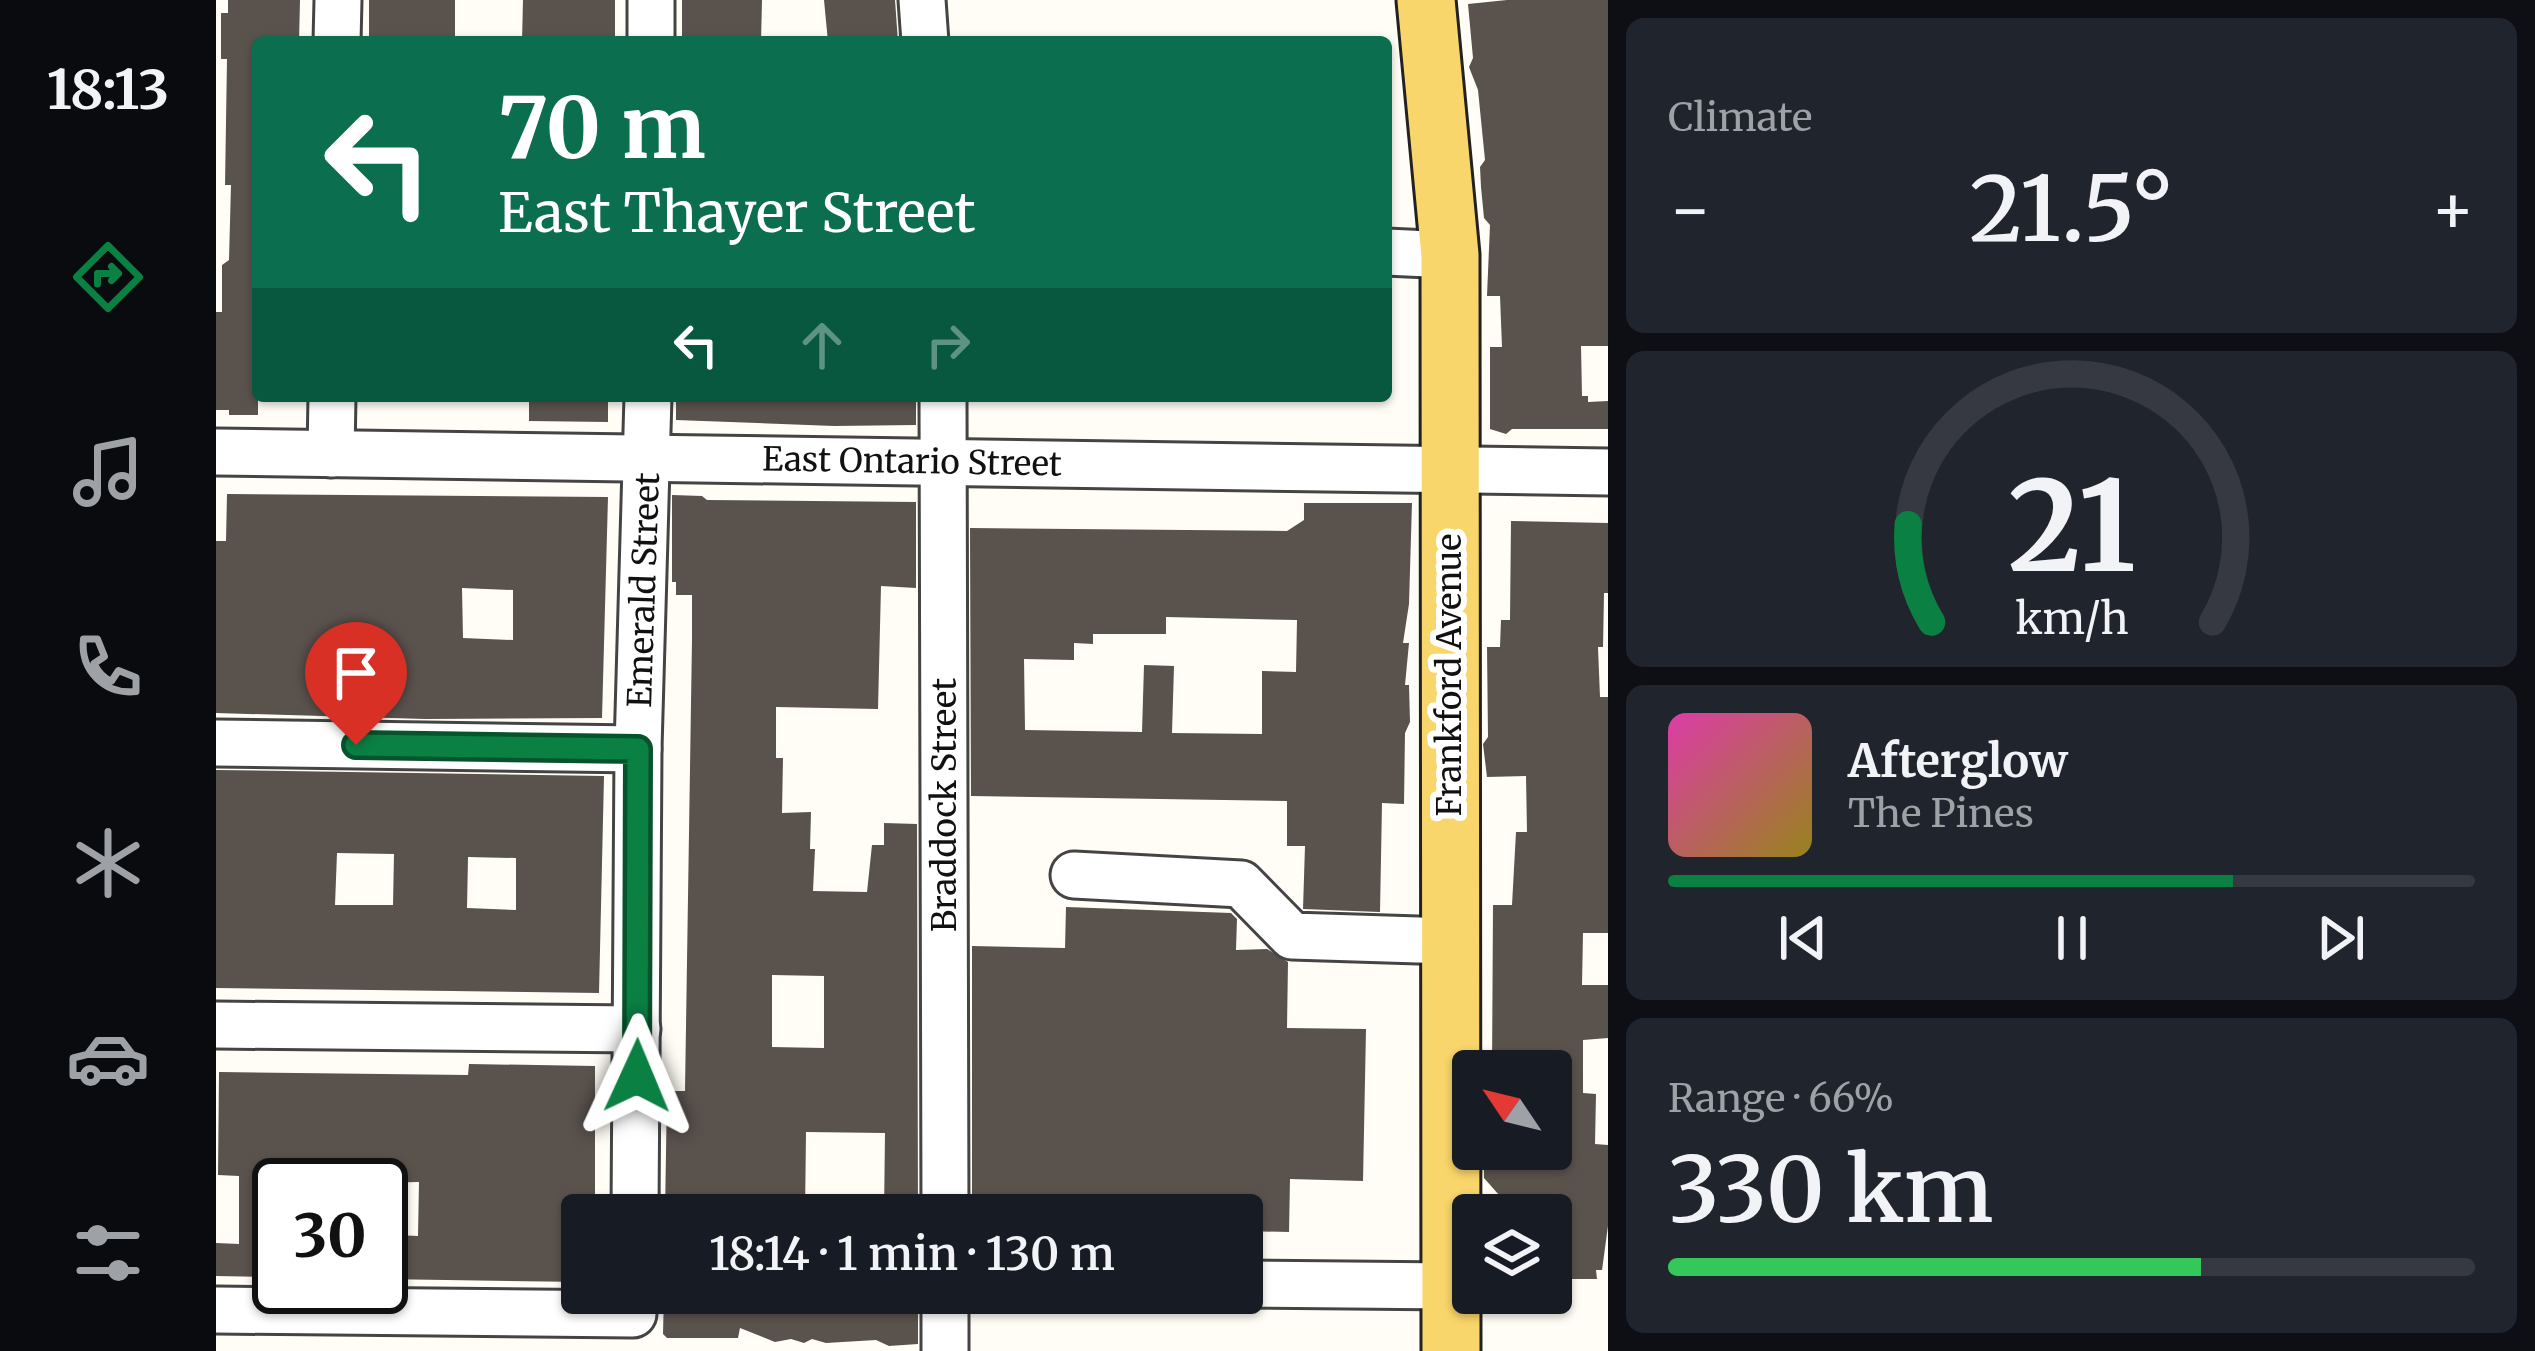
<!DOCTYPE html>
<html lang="en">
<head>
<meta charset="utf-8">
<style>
	body { margin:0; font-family:Merriweather,serif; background:#20242c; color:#f1f3f6; height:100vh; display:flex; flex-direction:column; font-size:45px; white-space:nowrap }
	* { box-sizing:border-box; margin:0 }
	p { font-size:39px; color:#9ea1a6 }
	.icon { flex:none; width:66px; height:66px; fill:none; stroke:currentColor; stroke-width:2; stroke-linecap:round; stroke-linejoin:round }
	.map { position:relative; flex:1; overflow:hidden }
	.panel { display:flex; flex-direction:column; gap:18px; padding:18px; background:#0d0f14; width:927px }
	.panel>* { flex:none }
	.banner { position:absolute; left:36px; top:36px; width:1140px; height:366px; border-radius:12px; box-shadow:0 3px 9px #0004; background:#0b6e4f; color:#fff; overflow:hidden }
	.needle { width:78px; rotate:305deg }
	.buttons { position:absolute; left:1236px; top:1050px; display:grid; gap:24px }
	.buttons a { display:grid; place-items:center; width:120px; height:120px; border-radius:12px; background:#171b24; box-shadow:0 3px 9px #0004; font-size:60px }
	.speed { position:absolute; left:36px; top:1158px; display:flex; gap:24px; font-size:60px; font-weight:700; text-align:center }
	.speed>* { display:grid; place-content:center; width:156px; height:156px; border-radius:50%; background:#171b24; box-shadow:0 3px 9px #0004; line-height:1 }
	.speed .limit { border:6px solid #111; border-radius:18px; background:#fff; color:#111 }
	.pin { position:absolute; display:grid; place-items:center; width:102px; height:102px; color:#fff; margin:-123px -51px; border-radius:50% 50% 50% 0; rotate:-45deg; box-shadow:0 0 12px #0007 }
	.pin .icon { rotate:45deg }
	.me { position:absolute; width:132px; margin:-66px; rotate:1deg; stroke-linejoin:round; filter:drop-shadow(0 0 9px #0008) }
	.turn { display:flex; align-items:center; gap:42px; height:252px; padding:0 48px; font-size:54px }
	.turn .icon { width:156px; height:156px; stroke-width:2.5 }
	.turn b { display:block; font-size:84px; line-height:102px }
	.lanes { display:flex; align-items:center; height:114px; padding:0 48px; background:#0003; justify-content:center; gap:60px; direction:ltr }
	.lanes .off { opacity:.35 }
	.big { font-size:90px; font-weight:600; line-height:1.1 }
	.panel .tile { flex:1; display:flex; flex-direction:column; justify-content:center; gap:18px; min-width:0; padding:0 42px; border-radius:18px; background:#20242c }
	.panel .dial { align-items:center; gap:0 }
	.dial svg { height:312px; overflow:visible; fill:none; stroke:#363941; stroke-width:7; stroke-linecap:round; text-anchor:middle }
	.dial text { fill:#f1f3f6; stroke:none }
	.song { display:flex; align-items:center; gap:36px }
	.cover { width:144px; height:144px; border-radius:18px; background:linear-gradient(135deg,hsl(320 70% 55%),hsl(50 70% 35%)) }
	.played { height:12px; border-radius:6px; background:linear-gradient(90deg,#0b8043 70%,#363941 70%) }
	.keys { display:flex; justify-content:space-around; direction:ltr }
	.heat { display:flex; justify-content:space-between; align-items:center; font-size:66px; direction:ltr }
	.charge { height:18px; border-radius:9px; background:linear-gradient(90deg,#34c759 66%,#363941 0) }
	.trip { position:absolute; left:345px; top:1194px; width:702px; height:120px; border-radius:12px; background:#171b24; box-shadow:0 3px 9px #0004; font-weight:600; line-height:120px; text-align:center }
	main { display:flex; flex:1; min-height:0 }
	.tab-bar { display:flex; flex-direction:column; width:216px; justify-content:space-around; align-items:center; background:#090b0e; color:#9ea1a6 }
	.tab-bar .icon { width:84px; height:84px }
	.tab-bar .active { color:#0b8043 }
	.tab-bar b { font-size:54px; color:#f1f3f6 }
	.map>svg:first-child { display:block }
</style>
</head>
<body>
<main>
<nav class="tab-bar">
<b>18:13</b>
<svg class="icon active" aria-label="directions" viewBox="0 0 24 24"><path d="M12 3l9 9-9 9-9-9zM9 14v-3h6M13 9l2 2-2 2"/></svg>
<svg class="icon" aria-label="music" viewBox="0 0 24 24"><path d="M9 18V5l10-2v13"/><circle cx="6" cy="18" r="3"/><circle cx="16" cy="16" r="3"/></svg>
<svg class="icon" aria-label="phone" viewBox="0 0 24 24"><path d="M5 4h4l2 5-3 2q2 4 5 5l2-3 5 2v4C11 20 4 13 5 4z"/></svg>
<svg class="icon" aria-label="climate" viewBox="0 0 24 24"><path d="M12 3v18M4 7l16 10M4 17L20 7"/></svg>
<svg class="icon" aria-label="car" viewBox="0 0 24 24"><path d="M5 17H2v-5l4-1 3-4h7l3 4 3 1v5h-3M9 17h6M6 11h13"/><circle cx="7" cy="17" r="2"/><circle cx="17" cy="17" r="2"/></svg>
<svg class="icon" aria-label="filters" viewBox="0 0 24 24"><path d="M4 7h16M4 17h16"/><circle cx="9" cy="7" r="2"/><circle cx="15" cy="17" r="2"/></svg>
</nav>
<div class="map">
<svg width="1392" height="1351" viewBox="0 0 1392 1351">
	<rect width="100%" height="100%" fill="#fffdf5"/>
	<!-- building -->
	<g fill="#5a524d" fill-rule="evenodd">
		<polygon points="12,0 84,0 83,42 42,42 42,415 13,415 13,410 0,410 0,312 6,312 6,265 13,260 15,185 9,185 11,59 5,59 5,13 12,13"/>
		<rect x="153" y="0" width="86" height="42"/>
		<polygon points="307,0 399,0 399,42 306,42"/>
		<polygon points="466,0 546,0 545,42 466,42"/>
		<polygon points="608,0 679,0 682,42 612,42"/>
		<polygon points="1291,0 1392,0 1392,346 1365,346 1366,396 1372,396 1372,402 1392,401 1392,429 1296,429 1290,434 1274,429 1274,347 1286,347 1284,296 1271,296 1274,225 1268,218 1265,187 1264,167 1269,160 1262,90 1253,67 1257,58 1252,4"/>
		<polygon points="313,396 392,396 392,422 313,421"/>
		<polygon points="460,396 700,396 700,425 618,426 460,420"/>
		<path d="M11,494L392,497L386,718L209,719L0,713V541H10ZM246,588L297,590V640L247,638Z"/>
		<path d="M456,495L486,496L491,500L700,502V588L665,586L662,709L560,707V758H567L566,813L595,812L594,849H599L597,891L651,892L656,845H668V823L701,824L702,1215H668L669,1133L590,1132L589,1215H449L451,1091H469L476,639V595H460V582H456ZM556,975L608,976V1048L556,1047Z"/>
		<path d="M1088,503H1196L1193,604L1187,643H1193L1189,685H1193L1194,722L1189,733L1188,804L1166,803L1164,912L1087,909L1089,846H1071V801L755,796L754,528L1071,531L1088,520ZM950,617L1081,620L1080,672L1046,671V734L956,733L958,666L928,665L926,732L809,730L808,659L858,660V643L877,644V634H950Z"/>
		<polygon points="1295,521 1392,523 1392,593 1388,593 1387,647 1382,647 1384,697 1392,697 1392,933 1367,933 1366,985 1392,985 1392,1038 1367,1040 1367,1093 1380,1094 1379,1144 1392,1145 1392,1226 1386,1270 1380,1270 1381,1279 1335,1279 1335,1215 1269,1215 1283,1195 1268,1178 1268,1168 1277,1168 1278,1149 1335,1149 1335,1071 1276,1071 1277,905 1296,905 1300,832 1311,832 1310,776 1271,777 1267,744 1272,737 1271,647 1284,647 1285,620 1294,620"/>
		<path d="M0,770L388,776L383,993L0,988ZM121,853L178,854L177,905H119ZM252,857L300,858V910L251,908Z"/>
		<polygon points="850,907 1015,913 1021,919 1020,950 1051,949 1072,962 1071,1028 1150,1029 1147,1181 1074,1179 1073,1232 1026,1231 1026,1215 756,1215 756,946 849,948"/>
		<polygon points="253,1064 379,1066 379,1215 366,1215 366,1282 165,1279 165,1245 173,1245 180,1235 202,1236 203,1182 63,1185 63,1277 0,1276 0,1243 23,1244 23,1176 2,1175 3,1072 252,1075"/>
		<polygon points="448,1293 702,1293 702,1344 673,1346 660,1340 610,1343 596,1339 588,1343 575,1339 559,1342 524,1328 522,1338 451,1338 447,1334"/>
	</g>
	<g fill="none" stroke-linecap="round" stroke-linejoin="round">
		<defs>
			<g id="minor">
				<polyline points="706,0 709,42"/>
				<polyline points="121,42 122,0"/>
				<polyline points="435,42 435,0"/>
				<polyline points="1170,252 1234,255"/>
				<polyline points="727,396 729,1215"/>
				<polyline points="0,452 1392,472"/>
				<polyline points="115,454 116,396"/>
				<polyline points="0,743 422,749"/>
				<polyline points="858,875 1025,884 1076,936 1234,941"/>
				<polyline points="0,1025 421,1029"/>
				<polyline points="419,1215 422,749 432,396"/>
				<polyline points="1026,1284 1236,1286"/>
				<polyline points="729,1293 729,1351"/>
				<polyline points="0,1310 417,1314"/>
			</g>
			<polyline id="major" points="1210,0 1234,255 1235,1351"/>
		</defs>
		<!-- minor casing -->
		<use href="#minor" stroke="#444" stroke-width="51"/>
		<!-- major casing -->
		<use href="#major" stroke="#222" stroke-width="63"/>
		<!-- minor -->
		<use href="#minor" stroke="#fff" stroke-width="45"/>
		<!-- major -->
		<use href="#major" stroke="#f9d66b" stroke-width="57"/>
	</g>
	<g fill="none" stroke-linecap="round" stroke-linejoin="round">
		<defs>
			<polyline id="route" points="140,745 422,749 421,1076"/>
		</defs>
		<!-- route casing -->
		<use href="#route" stroke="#07532c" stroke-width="30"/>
		<!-- route -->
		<use href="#route" stroke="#0b8043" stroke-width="21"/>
	</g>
	<g text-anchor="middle" stroke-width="12" stroke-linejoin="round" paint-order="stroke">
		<!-- street labels -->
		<g font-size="33" fill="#111" stroke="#fff">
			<text transform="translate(696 461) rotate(1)" y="12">East Ontario Street</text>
			<text transform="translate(427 590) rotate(-88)" y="12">Emerald Street</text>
			<text transform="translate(1233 675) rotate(-90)" y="12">Frankford Avenue</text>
			<text transform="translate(728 805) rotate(-90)" y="12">Braddock Street</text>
		</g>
	</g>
</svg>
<div class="buttons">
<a><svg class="needle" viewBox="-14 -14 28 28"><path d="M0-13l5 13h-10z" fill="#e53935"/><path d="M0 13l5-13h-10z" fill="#9ea1a6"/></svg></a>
<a><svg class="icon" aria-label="layers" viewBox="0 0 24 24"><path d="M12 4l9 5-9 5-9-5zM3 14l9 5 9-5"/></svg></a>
</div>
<div class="speed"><div class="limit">30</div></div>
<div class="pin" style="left:140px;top:745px;background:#d93025"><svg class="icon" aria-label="arrive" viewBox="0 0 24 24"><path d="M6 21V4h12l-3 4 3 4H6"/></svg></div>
<svg class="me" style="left:421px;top:1076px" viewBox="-20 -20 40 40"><path d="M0-17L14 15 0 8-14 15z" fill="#0b8043" stroke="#fff" stroke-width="4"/></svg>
<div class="trip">18:14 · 1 min · 130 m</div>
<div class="banner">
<div class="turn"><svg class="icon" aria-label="left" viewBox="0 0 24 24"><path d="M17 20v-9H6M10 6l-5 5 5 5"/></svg><div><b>70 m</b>East Thayer Street</div></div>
<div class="lanes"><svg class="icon" aria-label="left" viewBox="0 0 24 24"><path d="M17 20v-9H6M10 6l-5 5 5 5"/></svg><svg class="icon off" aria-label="ahead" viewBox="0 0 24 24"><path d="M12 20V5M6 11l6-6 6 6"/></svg><svg class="icon off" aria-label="right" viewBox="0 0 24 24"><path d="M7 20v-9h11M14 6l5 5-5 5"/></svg></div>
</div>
</div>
<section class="panel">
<div class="tile"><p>Climate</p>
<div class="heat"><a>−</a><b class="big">21.5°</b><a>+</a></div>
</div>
<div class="tile dial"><svg viewBox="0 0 100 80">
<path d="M14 69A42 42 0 1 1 86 69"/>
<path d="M14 69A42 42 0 0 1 8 44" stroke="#0b8043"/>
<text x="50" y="56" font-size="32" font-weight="700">21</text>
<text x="50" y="72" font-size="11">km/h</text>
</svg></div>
<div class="tile">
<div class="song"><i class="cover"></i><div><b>Afterglow</b><p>The Pines</p></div></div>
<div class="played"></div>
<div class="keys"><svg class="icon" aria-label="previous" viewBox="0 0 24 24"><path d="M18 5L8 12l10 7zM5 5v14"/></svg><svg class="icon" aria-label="pause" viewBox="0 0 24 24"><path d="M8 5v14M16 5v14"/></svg><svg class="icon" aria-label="next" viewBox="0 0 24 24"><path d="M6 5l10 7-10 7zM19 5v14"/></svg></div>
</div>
<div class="tile"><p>Range · 66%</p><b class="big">330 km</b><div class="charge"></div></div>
</section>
</main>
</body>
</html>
